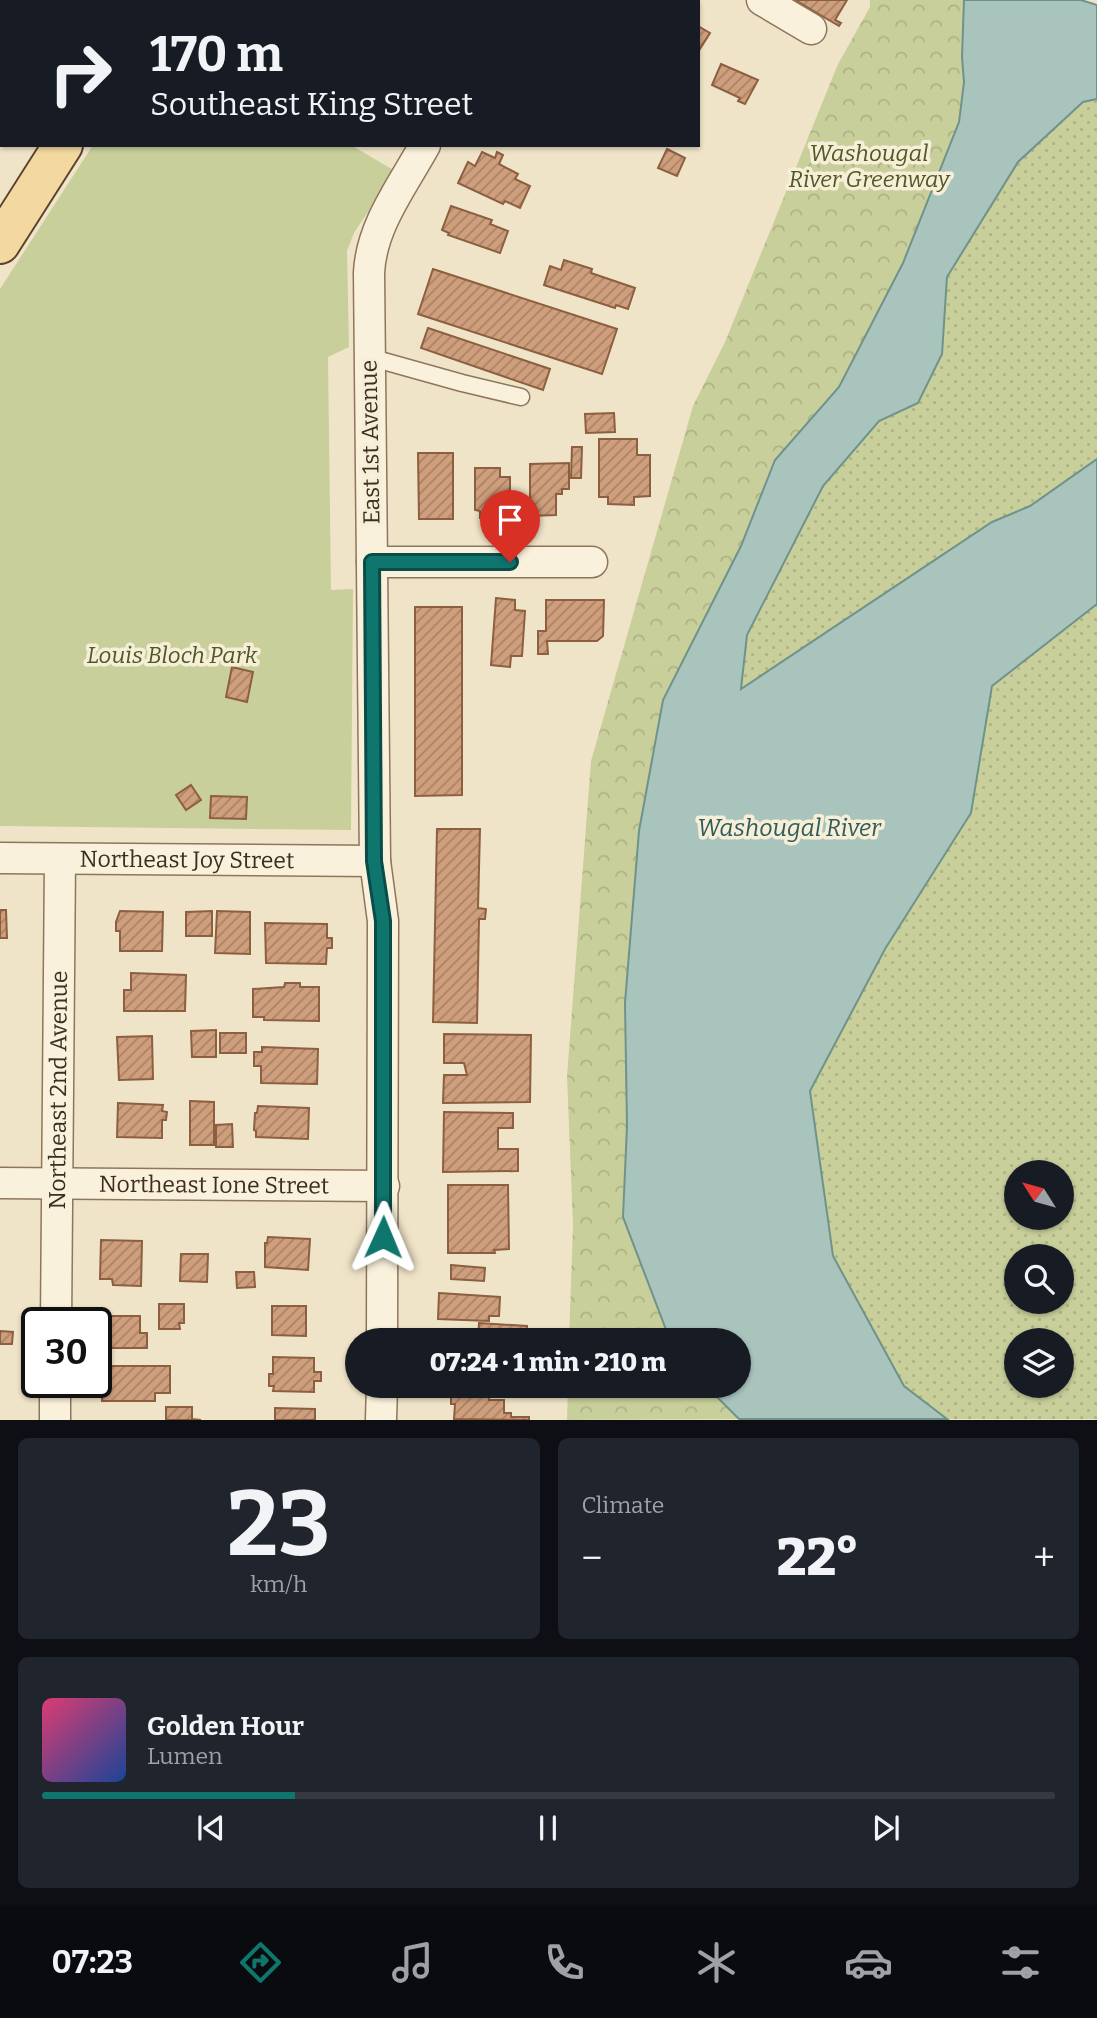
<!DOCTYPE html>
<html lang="en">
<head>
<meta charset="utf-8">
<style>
	body { margin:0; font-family:Bitter,serif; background:#20242c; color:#f1f3f6; height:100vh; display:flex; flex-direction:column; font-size:26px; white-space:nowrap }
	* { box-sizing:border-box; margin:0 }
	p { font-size:23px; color:#9ea1a6 }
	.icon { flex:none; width:38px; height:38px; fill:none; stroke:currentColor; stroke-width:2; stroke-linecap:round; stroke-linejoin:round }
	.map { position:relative; height:1420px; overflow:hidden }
	.side { display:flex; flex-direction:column; gap:18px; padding:18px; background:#0d0f14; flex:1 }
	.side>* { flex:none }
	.banner { position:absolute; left:0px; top:0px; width:700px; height:147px; box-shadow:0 2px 5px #0004; background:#171b24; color:#f1f3f6; overflow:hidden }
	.needle { width:46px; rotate:307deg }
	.tools { position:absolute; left:1004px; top:1160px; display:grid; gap:14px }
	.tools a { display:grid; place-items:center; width:70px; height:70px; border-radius:50%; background:#171b24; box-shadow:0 2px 5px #0004; font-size:35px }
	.speed { position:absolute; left:21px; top:1307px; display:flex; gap:14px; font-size:35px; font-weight:700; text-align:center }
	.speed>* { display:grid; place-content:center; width:91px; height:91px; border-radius:50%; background:#171b24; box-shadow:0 2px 5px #0004; line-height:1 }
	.speed .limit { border:4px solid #111; border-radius:10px; background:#fff; color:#111 }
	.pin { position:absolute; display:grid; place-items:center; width:60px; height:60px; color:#fff; margin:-72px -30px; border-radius:50% 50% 50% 0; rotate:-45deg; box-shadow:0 0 7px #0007 }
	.pin .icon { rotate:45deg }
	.me { position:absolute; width:77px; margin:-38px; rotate:1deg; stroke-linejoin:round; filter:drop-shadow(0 0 5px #0008) }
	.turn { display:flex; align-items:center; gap:24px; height:147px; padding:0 35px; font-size:32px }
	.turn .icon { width:91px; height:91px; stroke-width:2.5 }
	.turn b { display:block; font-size:49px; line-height:60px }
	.big { font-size:52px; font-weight:800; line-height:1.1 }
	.side .widget { flex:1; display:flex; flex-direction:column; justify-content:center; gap:10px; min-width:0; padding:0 24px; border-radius:10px; background:#20242c }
	.side .dial { align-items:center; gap:0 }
	.dial b { font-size:91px; line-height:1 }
	.song { display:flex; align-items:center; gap:21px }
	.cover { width:84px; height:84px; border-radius:10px; background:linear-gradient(135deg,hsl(340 70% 55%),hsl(220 70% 35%)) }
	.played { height:7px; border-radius:4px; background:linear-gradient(90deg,#0f766e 25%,#363941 25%) }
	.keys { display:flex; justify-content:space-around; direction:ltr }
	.heat { display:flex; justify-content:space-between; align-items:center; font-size:38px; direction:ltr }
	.side .tiles { flex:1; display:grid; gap:18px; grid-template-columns:1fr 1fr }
	.widget:last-child { grid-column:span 2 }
	.trip { position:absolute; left:345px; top:1328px; width:406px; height:70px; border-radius:35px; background:#171b24; box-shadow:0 2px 5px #0004; font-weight:800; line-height:70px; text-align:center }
	.dock { display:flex; height:112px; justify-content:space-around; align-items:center; background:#090b0e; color:#9ea1a6 }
	.dock .icon { width:49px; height:49px }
	.dock .on { color:#0f766e }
	.dock b { font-size:32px; color:#f1f3f6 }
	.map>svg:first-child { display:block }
</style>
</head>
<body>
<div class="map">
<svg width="1097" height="1420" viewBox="0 0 1097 1420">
	<defs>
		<pattern id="grass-dots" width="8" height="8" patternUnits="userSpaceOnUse" patternTransform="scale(1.75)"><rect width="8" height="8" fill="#c9cf9b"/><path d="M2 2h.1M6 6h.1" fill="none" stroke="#aeb285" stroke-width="1.8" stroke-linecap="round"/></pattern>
		<pattern id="forest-crowns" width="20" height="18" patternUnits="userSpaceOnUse" patternTransform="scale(1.75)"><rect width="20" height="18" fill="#c9cf9b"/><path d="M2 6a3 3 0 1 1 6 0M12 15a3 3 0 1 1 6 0" fill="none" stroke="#aeb285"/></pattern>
		<pattern id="building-hatch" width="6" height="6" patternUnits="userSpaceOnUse" patternTransform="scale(1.75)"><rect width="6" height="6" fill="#cf9f7d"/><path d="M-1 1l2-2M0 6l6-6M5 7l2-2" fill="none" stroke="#a98266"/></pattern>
	</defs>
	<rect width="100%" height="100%" fill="#f0e4c8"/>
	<!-- grass -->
	<g fill="url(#grass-dots)" fill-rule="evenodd">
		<polygon points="1097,99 1097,459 1030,506 992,522 741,690 747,635 823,486 879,421 918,403 942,354 947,277 1019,162 1083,102"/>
		<path d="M1097,604V1419H947L904,1386L833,1256L810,1091L885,949L971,813L992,686ZM1017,1172H1062V1218H1017ZM1017,1256H1062V1302H1017ZM1017,1340H1062V1386H1017Z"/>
	</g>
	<!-- forest -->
	<g fill="url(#forest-crowns)">
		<polygon points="870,0 964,0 962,57 964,82 959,122 903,263 839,387 775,460 741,546 663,701 639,831 625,1003 627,1126 623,1217 670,1340 569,1340 573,1226 567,1076 591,761 693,406 725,342 838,64 870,7"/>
		<polygon points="568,1386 706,1386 739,1419 567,1420"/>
	</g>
	<!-- park -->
	<polygon fill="#c9cf9b" points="93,145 351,145 395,171 354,233 347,251 349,347 328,357 331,590 353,589 351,830 0,826 0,289"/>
	<!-- water -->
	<polygon fill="#a9c4bc" stroke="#6f938a" stroke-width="2" points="964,0 1081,0 1097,5 1097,99 1083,102 1018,162 947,277 942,354 918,403 879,421 823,486 747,635 741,689 992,522 1030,506 1097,459 1097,604 992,686 971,813 885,949 810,1091 833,1256 904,1386 947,1419 739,1419 706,1386 738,1386 738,1340 670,1340 623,1217 627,1126 625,1003 639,831 663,700 741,546 775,460 839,387 903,263 959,122 964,82 962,57"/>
	<!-- building -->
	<g fill="url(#building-hatch)" stroke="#8d5f41" stroke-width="2">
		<polygon points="262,0 341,0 261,2"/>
		<polygon points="795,0 847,0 835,20 841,23 839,26"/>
		<polygon points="698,26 710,33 698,52"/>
		<polygon points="721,64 758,80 745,104 738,101 740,98 712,85"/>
		<polygon points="667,149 685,158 677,176 658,168"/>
		<polygon points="482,152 495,158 497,152 503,155 499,164 518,174 515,179 530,186 520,208 505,201 503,204 458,183 468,162 475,166"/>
		<polygon points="451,206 492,220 490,224 508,231 500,253 448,235 449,233 442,230"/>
		<polygon points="564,260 592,269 591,273 635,288 628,309 616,305 615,308 544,285 550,266 561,270"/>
		<polygon points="433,269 617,329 602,374 418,314"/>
		<polygon points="428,328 550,369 543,390 421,348"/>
		<polygon points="614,413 615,432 586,433 585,414"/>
		<polygon points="599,439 637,439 637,455 650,455 650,496 634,497 634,505 608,504 608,497 599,497"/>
		<polygon points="572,447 582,447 581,478 571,478"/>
		<polygon points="418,453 453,453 453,519 419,519"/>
		<polygon points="569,463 569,489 562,489 562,494 556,494 556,515 530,516 530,464"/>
		<polygon points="475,468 500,468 500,477 510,477 510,511 503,511 503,518 480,518 480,511 475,510"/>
		<polygon points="496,598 515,600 515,610 525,611 522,656 511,656 510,667 491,665"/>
		<polygon points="546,600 604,600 603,636 597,641 547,641 548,654 538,654 538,631 546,631"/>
		<polygon points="415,607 462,607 462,795 415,796"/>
		<polygon points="232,667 253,672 247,702 226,697"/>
		<polygon points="191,785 201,800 186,810 176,795"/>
		<polygon points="211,796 247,797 246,819 210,818"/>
		<polygon points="437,829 480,829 478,908 486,909 485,919 479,919 477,1023 433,1022"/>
		<polygon points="0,910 6,910 7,938 0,938"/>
		<polygon points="120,911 163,912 162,951 120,951 120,931 116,931 116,922"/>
		<polygon points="212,911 212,936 186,936 186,912"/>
		<polygon points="217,911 250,912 250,954 215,953"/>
		<polygon points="265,923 327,924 327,938 332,938 332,948 327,948 326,964 266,963"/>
		<polygon points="131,973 186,975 185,1011 124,1011 124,990 131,990"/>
		<polygon points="285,983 300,983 300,987 319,987 319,1021 264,1020 264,1017 253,1017 253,989 284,987"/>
		<polygon points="216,1030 216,1057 192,1057 191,1031"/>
		<rect x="220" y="1033" width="26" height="20"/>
		<polygon points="444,1034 531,1035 530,1102 443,1103 444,1075 467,1075 464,1063 444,1063"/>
		<polygon points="152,1036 153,1079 119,1080 117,1037"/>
		<polygon points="262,1047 318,1049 317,1084 261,1083 261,1066 254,1066 254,1052 262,1052"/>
		<polygon points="190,1101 214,1102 214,1145 190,1145"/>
		<polygon points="118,1103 163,1105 162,1111 167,1112 166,1120 162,1120 162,1138 117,1137"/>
		<polygon points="258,1106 309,1108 308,1139 256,1137 256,1131 254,1130 255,1113 257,1113"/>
		<polygon points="444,1112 513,1113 513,1128 498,1128 498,1149 518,1149 518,1171 443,1172"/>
		<polygon points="232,1124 233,1147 216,1147 216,1125"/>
		<polygon points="448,1185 508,1185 509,1249 494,1250 495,1253 448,1253"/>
		<polygon points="268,1237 310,1239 308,1270 265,1267 265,1243 267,1243"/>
		<polygon points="101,1240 142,1241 141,1286 113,1285 112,1279 100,1279"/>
		<polygon points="181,1254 208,1254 207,1282 180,1281"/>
		<polygon points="451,1265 485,1268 484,1281 451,1279"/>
		<polygon points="236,1272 254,1272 255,1287 237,1288"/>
		<polygon points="439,1293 500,1297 499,1316 489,1316 489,1321 438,1319"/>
		<polygon points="159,1304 184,1304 184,1323 179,1323 180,1329 159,1329"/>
		<polygon points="272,1306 306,1306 306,1336 272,1335"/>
		<polygon points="101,1316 140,1316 140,1333 147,1333 147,1348 101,1348"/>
		<polygon points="479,1323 527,1326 526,1340 478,1340"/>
		<polygon points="0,1331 13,1332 12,1344 0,1344"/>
		<polygon points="273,1357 314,1358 314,1372 321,1372 321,1381 314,1381 314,1392 273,1391 274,1386 269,1386 269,1374 273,1374"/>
		<polygon points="109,1366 170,1366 170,1393 155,1393 155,1401 102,1401 102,1378 108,1378"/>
		<polygon points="451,1388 489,1389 489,1400 504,1400 504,1413 511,1413 511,1417 529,1417 529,1420 454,1419 455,1404 451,1404"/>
		<polygon points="166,1407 192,1407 192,1419 201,1420 166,1420"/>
		<polygon points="275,1408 315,1409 315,1420 275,1420"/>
	</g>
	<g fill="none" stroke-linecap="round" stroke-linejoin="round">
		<defs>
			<g id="service">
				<polyline points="442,0 444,2"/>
				<polyline points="218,2 220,0"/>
				<polyline points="369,357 462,383 521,397"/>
			</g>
			<g id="minor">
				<polyline points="762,0 811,29"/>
				<polyline points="506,2 507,0"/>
				<polyline points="372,562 592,562"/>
				<path id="s1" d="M0,858L375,861"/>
				<path id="s2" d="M0,1183L384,1186"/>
				<path id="s3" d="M56,1323L60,859"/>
				<path d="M382,1340L383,921L375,861L369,273C371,226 403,185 425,145"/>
				<polyline points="55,1420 55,1382"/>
				<polyline points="381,1420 382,1386"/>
			</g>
			<g id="primary">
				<polyline points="155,2 156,0"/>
				<polyline points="0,244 63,145"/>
			</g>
		</defs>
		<!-- service casing -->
		<use href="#service" stroke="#8d765c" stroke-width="19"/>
		<!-- minor casing -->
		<use href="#minor" stroke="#8d765c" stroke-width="33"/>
		<!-- primary casing -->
		<use href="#primary" stroke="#5b4430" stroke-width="42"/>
		<!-- service -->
		<use href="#service" stroke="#faf1dc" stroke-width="16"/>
		<!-- minor -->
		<use href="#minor" stroke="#faf1dc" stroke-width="30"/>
		<!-- primary -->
		<use href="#primary" stroke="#f3d9a0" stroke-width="38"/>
	</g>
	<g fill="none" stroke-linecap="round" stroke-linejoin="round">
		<defs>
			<polyline id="route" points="383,1237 383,921 374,861 372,562 510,562"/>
		</defs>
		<!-- route casing -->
		<use href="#route" stroke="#0a4d48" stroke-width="18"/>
		<!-- route -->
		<use href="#route" stroke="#0f766e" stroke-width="12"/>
	</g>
	<g text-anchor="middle" stroke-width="7" stroke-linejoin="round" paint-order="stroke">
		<!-- park labels -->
		<g font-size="23" font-style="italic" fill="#4d5a26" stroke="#f7eed8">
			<text x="869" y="161">Washougal<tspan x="869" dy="26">River Greenway</tspan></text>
			<text x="172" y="663">Louis Bloch Park</text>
		</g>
		<!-- street labels -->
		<g font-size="23" fill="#3d2e20" stroke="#f7eed8">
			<text transform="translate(370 442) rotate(-91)" y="8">East 1st Avenue</text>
			<text dy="8" stroke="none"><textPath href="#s1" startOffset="187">Northeast Joy Street</textPath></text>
			<text dy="8" stroke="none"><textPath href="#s3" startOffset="233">Northeast 2nd Avenue</textPath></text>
			<text dy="8" stroke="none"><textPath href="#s2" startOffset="214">Northeast Ione Street</textPath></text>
		</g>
		<!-- water labels -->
		<g font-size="24" font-style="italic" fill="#2f5d5a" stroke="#f7eed8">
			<text x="789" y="836">Washougal River</text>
		</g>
	</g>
</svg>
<div class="tools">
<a><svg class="needle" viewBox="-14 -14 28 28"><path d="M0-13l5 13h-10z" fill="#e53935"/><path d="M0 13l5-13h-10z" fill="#9ea1a6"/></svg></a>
<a><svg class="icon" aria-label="search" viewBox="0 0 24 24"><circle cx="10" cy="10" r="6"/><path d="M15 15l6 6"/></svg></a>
<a><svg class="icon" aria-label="layers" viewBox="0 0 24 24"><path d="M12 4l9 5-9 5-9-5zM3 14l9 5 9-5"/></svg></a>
</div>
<div class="speed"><div class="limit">30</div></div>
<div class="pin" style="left:510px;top:562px;background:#d93025"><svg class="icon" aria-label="arrive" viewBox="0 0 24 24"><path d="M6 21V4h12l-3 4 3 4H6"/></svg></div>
<svg class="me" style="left:383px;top:1237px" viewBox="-20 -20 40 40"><path d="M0-17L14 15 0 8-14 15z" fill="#0f766e" stroke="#fff" stroke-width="4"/></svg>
<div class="trip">07:24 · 1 min · 210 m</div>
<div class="banner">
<div class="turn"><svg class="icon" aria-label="right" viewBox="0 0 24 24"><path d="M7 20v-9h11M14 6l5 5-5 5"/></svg><div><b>170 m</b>Southeast King Street</div></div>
</div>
</div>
<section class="side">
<div class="tiles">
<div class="widget dial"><b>23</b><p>km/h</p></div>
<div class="widget"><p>Climate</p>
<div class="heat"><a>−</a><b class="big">22°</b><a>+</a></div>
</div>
<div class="widget">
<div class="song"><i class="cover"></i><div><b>Golden Hour</b><p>Lumen</p></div></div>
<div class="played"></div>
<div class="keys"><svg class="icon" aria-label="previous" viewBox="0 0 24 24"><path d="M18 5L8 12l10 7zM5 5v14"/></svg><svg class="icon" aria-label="pause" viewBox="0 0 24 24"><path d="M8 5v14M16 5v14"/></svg><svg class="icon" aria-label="next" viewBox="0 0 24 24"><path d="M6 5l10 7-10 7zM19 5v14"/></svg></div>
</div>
</div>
</section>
<nav class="dock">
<b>07:23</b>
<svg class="icon on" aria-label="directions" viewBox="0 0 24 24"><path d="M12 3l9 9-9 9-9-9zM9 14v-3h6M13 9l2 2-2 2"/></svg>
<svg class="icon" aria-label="music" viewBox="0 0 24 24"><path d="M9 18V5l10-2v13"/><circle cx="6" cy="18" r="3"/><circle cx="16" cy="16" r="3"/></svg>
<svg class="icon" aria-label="phone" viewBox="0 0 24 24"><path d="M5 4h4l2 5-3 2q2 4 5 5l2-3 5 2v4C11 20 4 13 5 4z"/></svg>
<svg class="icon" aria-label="climate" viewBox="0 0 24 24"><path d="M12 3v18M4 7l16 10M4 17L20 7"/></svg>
<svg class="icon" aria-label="car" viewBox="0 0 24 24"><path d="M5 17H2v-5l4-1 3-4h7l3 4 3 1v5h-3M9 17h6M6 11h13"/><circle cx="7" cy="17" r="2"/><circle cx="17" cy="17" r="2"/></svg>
<svg class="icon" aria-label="filters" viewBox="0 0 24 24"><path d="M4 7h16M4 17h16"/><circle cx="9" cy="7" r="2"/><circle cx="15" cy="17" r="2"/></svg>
</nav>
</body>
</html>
